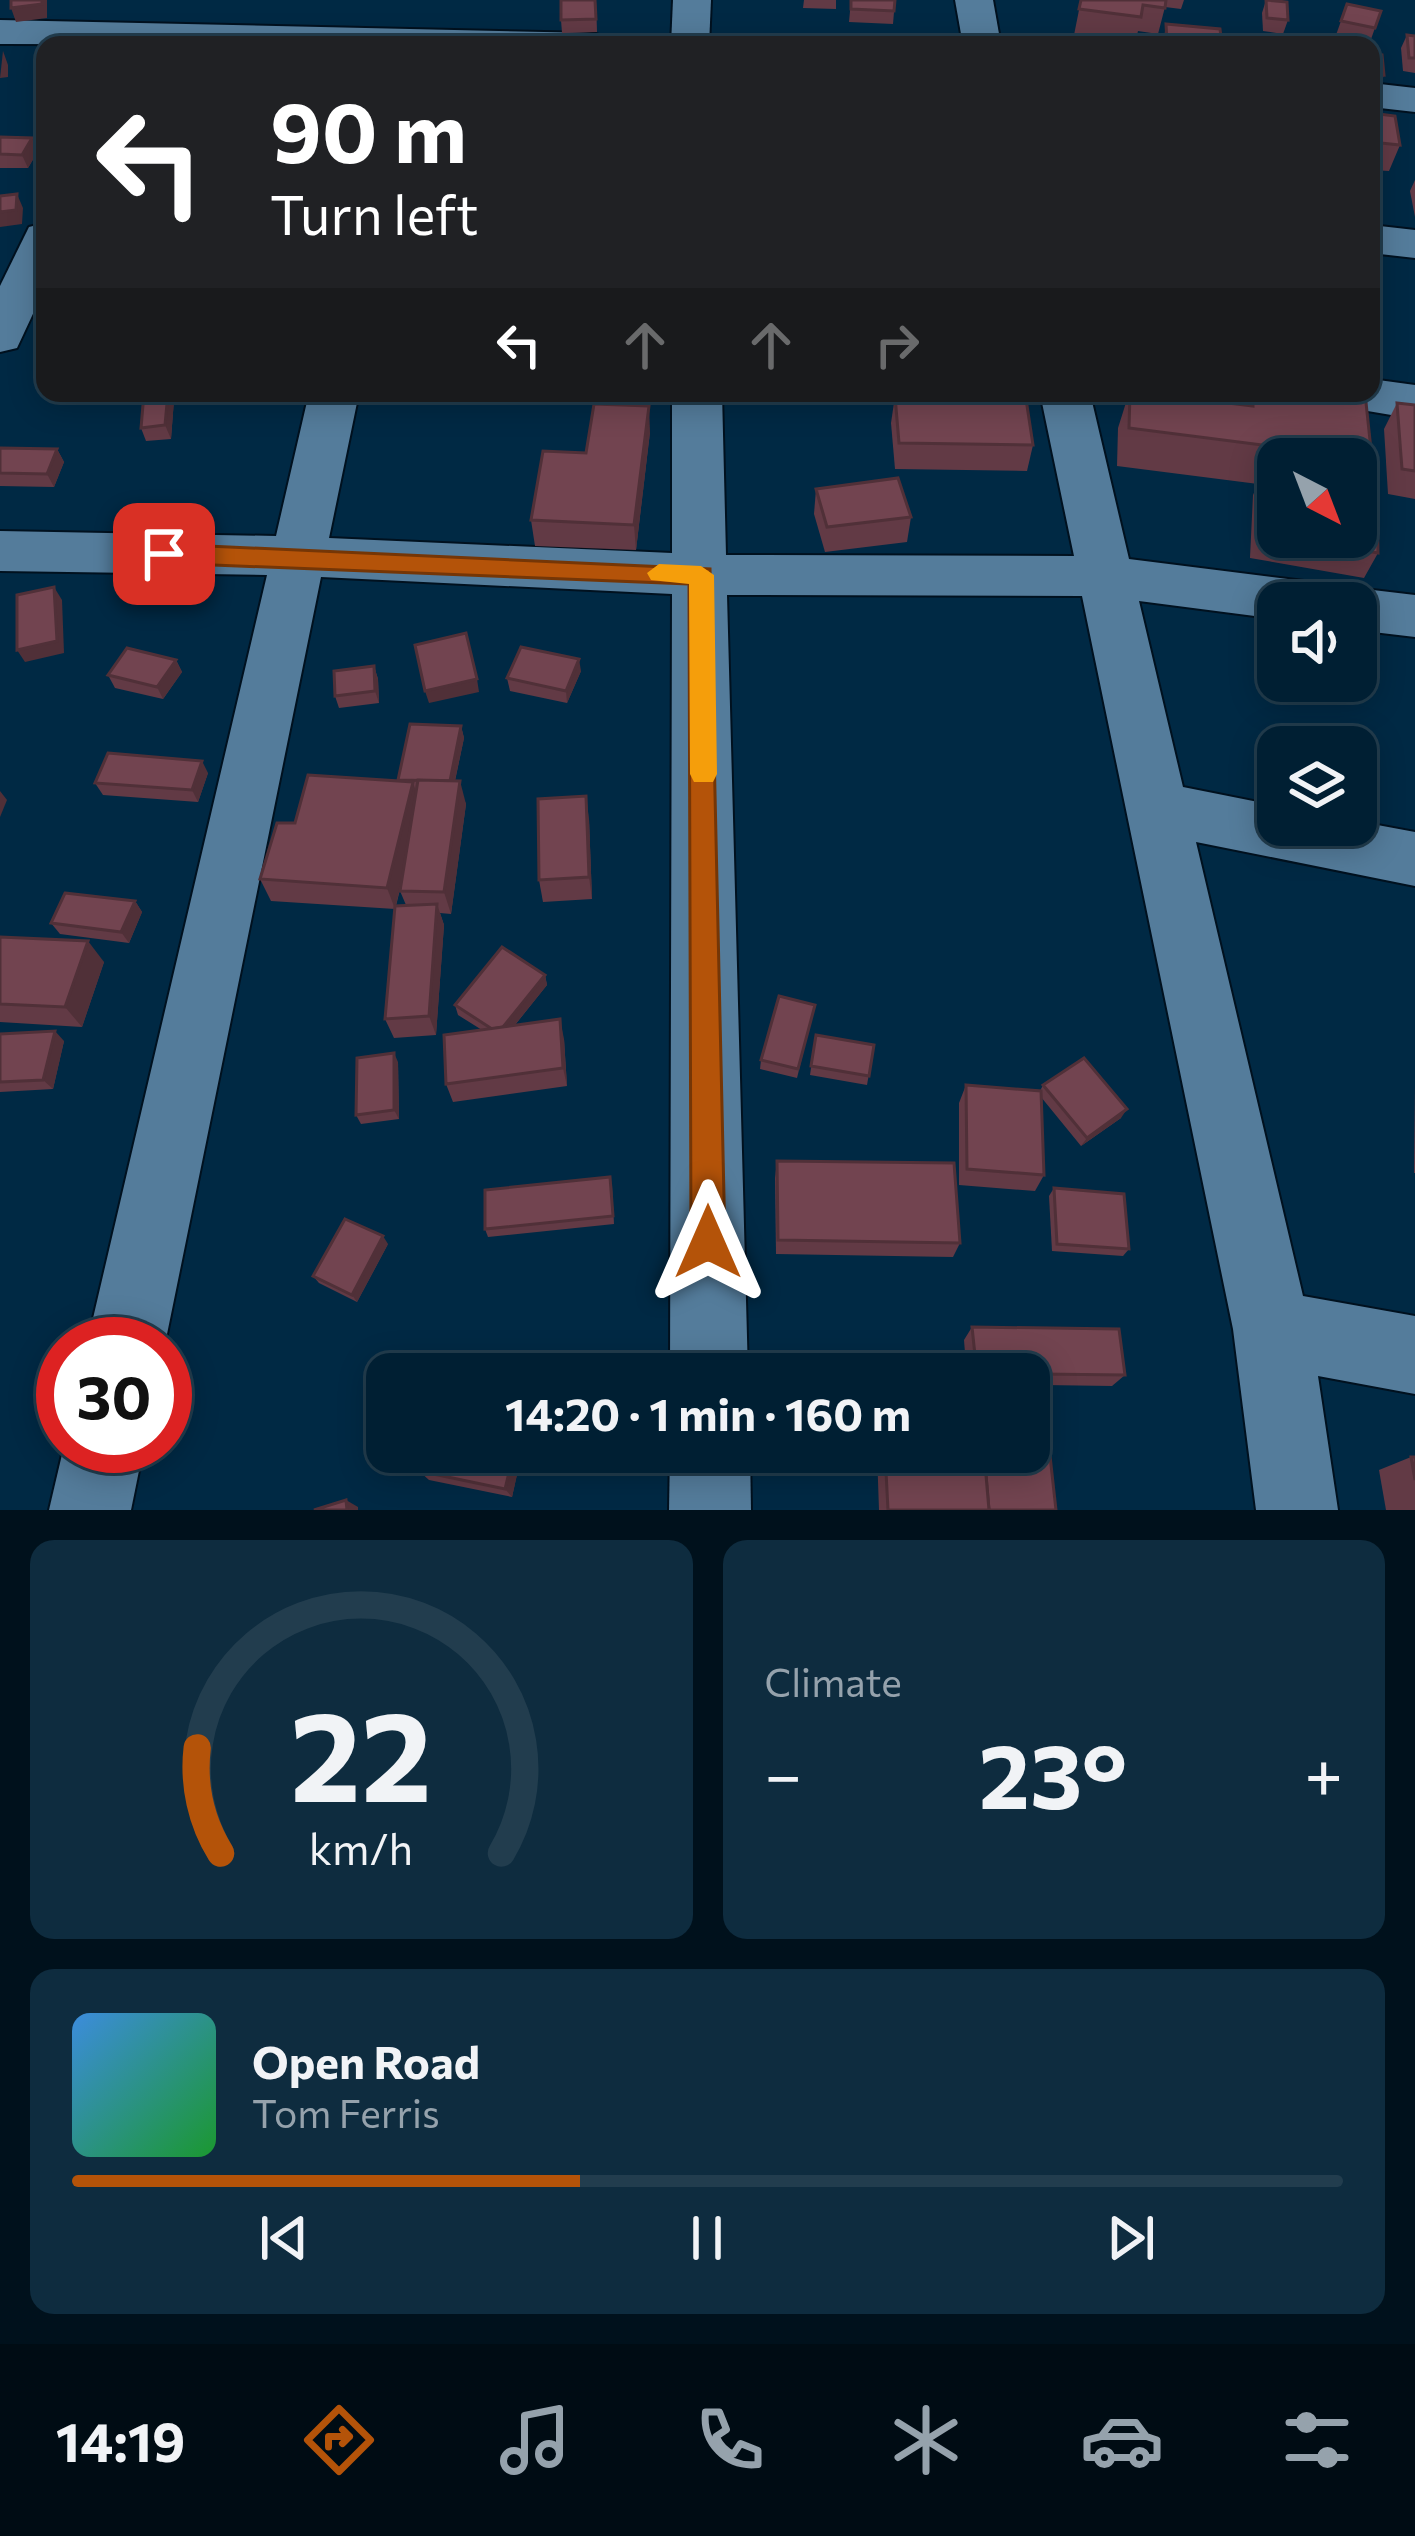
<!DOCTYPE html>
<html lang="en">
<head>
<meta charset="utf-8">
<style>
	body { margin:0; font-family:Commissioner,sans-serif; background:#0e2c3f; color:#f1f3f6; height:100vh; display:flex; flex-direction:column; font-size:45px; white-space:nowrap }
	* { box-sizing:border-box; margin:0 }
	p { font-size:39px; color:#95a2ac }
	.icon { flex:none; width:66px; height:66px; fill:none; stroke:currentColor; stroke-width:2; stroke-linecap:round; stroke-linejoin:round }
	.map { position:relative; height:1510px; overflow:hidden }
	.side { display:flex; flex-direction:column; gap:30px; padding:30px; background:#00111c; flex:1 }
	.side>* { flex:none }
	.top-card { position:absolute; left:36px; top:36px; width:1344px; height:366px; border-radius:24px; box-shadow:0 6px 30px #0003,0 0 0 3px #223d4e; background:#202124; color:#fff; overflow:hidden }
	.needle { width:78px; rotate:138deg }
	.tools { position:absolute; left:1257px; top:438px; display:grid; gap:24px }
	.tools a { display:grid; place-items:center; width:120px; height:120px; border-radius:24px; background:#001f33; box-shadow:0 6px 30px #0003,0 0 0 3px #223d4e; font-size:60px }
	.speed { position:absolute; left:36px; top:1317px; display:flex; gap:24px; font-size:60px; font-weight:700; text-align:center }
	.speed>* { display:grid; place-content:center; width:156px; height:156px; border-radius:50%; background:#001f33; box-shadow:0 6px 30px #0003,0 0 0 3px #223d4e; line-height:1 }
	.speed .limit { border:18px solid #d22; background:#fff; color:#111 }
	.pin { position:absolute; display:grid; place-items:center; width:102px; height:102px; color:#fff; margin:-51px; border-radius:24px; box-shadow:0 6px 18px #0006 }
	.me { position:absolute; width:132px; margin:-66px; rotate:0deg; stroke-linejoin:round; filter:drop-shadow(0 0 9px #0008) }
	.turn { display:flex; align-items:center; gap:42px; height:252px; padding:0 36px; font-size:54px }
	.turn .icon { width:156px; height:156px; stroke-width:2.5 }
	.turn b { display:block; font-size:84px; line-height:102px }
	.lanes { display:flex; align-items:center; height:114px; padding:0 36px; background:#0003; justify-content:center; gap:60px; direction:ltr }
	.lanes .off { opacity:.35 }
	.big { font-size:90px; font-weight:700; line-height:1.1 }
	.side .tile { flex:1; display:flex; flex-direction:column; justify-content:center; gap:18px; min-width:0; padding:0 42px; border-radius:24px; background:#0e2c3f }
	.side .dial { align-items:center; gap:0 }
	.dial svg { height:312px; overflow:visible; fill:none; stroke:#223d4e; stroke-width:7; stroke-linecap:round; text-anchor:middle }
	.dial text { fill:#f1f3f6; stroke:none }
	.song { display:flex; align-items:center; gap:36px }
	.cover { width:144px; height:144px; border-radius:18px; background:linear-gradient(135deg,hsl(210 70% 55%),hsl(130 70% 35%)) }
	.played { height:12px; border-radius:6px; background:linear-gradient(90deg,#b45309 40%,#223d4e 40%) }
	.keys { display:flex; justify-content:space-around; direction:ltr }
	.heat { display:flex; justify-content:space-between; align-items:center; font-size:66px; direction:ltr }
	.side .tiles { flex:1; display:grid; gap:30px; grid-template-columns:1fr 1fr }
	.tile:last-child { grid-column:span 2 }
	.trip { position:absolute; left:366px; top:1353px; width:684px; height:120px; border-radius:24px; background:#001f33; box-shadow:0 6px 30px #0003,0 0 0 3px #223d4e; font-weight:700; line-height:120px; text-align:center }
	.dock { display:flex; height:192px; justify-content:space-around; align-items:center; background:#000c14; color:#95a2ac }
	.dock .icon { width:84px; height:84px }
	.dock .active { color:#b45309 }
	.dock b { font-size:54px; color:#f1f3f6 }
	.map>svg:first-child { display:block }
</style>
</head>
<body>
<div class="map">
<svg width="1415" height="1510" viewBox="0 0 1415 1510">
	<rect width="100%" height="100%" fill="#002944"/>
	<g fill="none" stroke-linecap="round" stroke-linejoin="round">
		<defs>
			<g id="minor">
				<polygon points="673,0 711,0 709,45 671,45"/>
				<polygon points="955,0 993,0 1001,45 963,45"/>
				<polygon points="0,20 592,33 606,37 611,45 0,44"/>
				<polygon points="1371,83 1415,88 1415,112 1371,107"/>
				<polygon points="45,223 45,288 17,348 0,352 0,286 29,227"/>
				<polygon points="1371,225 1415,230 1415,258 1371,253"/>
				<polygon points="1371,379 1415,385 1415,419 1332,405 1324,393 1371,393"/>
				<polygon points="309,393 359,393 329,538 672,553 672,393 722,393 726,555 1074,556 1040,393 1090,393 1129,559 1312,582 1332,588 1336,595 1356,588 1415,595 1415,637 1356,630 1356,603 1278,603 1278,619 1139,601 1183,787 1278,806 1278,825 1356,825 1356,821 1415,832 1415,886 1196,842 1303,1296 1415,1316 1415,1394 1318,1376 1338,1510 1256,1510 1233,1329 1082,596 727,595 748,1374 670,1374 672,594 321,577 165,1344 87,1344 267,575 0,571 0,531 276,536"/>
				<polygon points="64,1446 144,1446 131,1510 49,1510"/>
				<polygon points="670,1452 750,1452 751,1510 669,1510"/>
			</g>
		</defs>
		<!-- minor casing -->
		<use href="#minor" stroke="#00111f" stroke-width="4"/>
		<!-- minor -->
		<use href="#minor" fill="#547c9b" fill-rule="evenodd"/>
	</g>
	<!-- wall -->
	<g fill="#623a45" fill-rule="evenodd">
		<polygon points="596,0 597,32 562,33 561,20"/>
		<polygon points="804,0 836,0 836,9 803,8"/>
		<polygon points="851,0 895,0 893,24 849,22"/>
		<polygon points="1081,0 1184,0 1181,9 1165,7 1158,34 1138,31 1135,43 1074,35"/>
		<polygon points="1266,0 1288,20 1283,34 1263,31 1262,13"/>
		<polygon points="1347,4 1381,11 1370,42 1336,35"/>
		<polygon points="1166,24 1222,45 1163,45"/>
		<polygon points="1407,35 1415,36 1415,73 1403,71 1401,48"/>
		<polygon points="1371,54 1384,75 1379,88 1371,88"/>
		<polygon points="1371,113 1400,145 1389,171 1372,170 1373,178 1371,183"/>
		<polygon points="0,137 38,151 28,168 0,168"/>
		<polygon points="1415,180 1415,217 1410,191"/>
		<polygon points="45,338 45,371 36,353"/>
		<polygon points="168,393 171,393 174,400 171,439 146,441 141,428"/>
		<path d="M1129,393L1241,405L1246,393H1365L1372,459L1358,485L1378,553L1364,578L1250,558L1253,495L1258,484L1117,466L1118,428ZM1278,459H1356V537H1278Z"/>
		<polygon points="895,396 1033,445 1027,471 895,469 891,423"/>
		<polygon points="1397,403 1415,405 1415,499 1388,494 1384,429"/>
		<polygon points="650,432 636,550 535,546 531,520 586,453"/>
		<polygon points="0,448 57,449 64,462 54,487 0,486"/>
		<polygon points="816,489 911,517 907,542 825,552 814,514"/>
		<polygon points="176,660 182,672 163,699 115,688 108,675"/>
		<polygon points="374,666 378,679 379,703 339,708 335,696"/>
		<polygon points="581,671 567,703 510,691 507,678"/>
		<path d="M461,726L464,738L455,781L466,804L451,914L440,913L444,925L436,1035L394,1038L385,1019L395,909L271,901L260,879L295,823L398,781ZM402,881L400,891L406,905L396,906Z"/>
		<polygon points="208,773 198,802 103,795 95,783"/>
		<polygon points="589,819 592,899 543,902 539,880"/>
		<polygon points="135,901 142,912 129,943 60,934 51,923"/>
		<polygon points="0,937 104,962 82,1027 0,1022"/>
		<polygon points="545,975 547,985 515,1025 564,1039 567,1086 453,1102 446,1084 482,1030 458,1015 455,1005"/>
		<polygon points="815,1005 797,1078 760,1069 761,1060"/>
		<polygon points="0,1034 64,1041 53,1089 0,1092"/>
		<polygon points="816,1035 874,1045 867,1085 810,1075"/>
		<polygon points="398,1062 399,1119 361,1124 356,1115"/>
		<polygon points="966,1085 1040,1091 1043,1085 1121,1118 1081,1146 1041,1097 1044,1175 1035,1191 959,1185 959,1103"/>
		<polygon points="1415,1086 1415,1173 1414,1173"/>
		<polygon points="777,1161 960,1243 953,1257 776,1254 775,1178"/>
		<polygon points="612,1185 614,1224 488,1237 485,1229"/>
		<polygon points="1054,1188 1129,1249 1123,1256 1052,1251 1049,1196"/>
		<polygon points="388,1244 357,1302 319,1283 313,1276"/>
		<polygon points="972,1327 1125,1375 1112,1386 1043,1385 1056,1510 879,1510 877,1452 1029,1452 1029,1374 876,1374 881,1365 966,1366 964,1340"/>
		<polygon points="424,1452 522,1452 512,1497 429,1480 419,1471"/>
		<polygon points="1411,1457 1415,1457 1415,1510 1386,1510 1379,1470"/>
	</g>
	<!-- shaded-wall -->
	<g fill="#503038">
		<polygon points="42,0 47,0 47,18 16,22 11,8"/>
		<polygon points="3,51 8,65 8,77 0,78"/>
		<polygon points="32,138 38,151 28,168 22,155"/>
		<polygon points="17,194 23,208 22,224 0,227 0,212"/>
		<polygon points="168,393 171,393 174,400 171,439 165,425"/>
		<polygon points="426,393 456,393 457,397 428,403"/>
		<polygon points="649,406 650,432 636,550 634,525"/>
		<polygon points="57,449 64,462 54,487 47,474"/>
		<polygon points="54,587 62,600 64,653 25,662 17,650"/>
		<polygon points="579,659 581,671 567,703 566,691"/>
		<polygon points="176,660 182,672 163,699 157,687"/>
		<polygon points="374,666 378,679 379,703 375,691"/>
		<polygon points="477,679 479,692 429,703 425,691"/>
		<polygon points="461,726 464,738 452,794 449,782"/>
		<polygon points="202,761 208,773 198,802 192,790"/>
		<polygon points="460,781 466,804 451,914 444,892"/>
		<polygon points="413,782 420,805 395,909 387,888"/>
		<polygon points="0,791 7,800 0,817"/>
		<polygon points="586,796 589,819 592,899 589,877"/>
		<polygon points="135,901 142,912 129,943 121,932"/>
		<polygon points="437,904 444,925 436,1035 429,1016"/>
		<polygon points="88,941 104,962 82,1027 65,1007"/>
		<polygon points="545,975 547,985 501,1042 499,1033"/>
		<polygon points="560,1019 564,1039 567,1086 563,1068"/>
		<polygon points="55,1031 64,1041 53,1089 43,1080"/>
		<polygon points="394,1053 398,1062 399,1119 394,1110"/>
		<polygon points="1127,1109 1121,1118 1081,1146 1087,1138"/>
		<polygon points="383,1236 388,1244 357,1302 352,1295"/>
		<polygon points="514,1452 522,1452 512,1497 505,1489"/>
		<polygon points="346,1500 358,1507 358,1510 347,1510"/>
	</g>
	<!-- building -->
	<g fill="#724450" stroke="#503038" stroke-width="3">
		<polygon points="11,0 42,0 42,4 11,8"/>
		<polygon points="561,0 595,0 596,19 561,20"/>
		<polygon points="851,0 895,0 894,11 851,9"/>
		<polygon points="1081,0 1166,0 1165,8 1143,5 1141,17 1079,9"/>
		<polygon points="1266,0 1287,2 1288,20 1267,18"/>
		<polygon points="1347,4 1381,11 1375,28 1341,21"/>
		<polygon points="1166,24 1220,29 1222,45 1167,43"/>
		<polygon points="1407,35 1415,36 1415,58 1409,58"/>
		<polygon points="1371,54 1382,55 1384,75 1371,74"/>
		<polygon points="1371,113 1395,116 1400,145 1371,142"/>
		<polygon points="0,137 32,138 22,155 0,154"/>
		<polygon points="17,194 16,210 0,212 0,196"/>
		<polygon points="45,338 45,354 36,353"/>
		<polygon points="144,393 168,393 165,425 141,428"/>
		<polygon points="1130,393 1146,393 1253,406 1253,393 1365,393 1372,459 1129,428"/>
		<polygon points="895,396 1026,399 1033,445 899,443"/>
		<polygon points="1397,403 1415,405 1415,471 1402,469"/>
		<polygon points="594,404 649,406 634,525 531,520 543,451 586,453"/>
		<polygon points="0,448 57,449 47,474 0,473"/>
		<polygon points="1264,469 1278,472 1278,536 1261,533"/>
		<polygon points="898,478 911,517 827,527 816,489"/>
		<polygon points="1356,485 1377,488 1378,553 1285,537 1356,537"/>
		<polygon points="54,587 57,641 17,650 17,595"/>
		<polygon points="466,633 477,679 425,691 415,645"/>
		<polygon points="521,647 579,659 566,691 507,678"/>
		<polygon points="127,648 176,660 157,687 108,675"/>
		<polygon points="374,666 375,691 335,696 334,671"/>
		<polygon points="410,724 461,726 450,781 398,780"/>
		<polygon points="108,753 202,761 192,790 95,783"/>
		<polygon points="308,775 413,782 387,888 260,879 277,823 295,823"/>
		<polygon points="418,780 460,781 444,892 400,891"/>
		<polygon points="586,796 589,877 539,880 538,799"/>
		<polygon points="65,893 135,901 121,932 51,923"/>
		<polygon points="437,904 429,1016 385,1019 395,906"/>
		<polygon points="0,937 88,941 65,1007 0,1004"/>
		<polygon points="502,947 545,975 503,1027 492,1029 455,1005"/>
		<polygon points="779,996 815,1005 798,1069 761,1060"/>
		<polygon points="560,1019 563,1068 446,1084 444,1035"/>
		<polygon points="55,1031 43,1080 0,1082 0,1034"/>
		<polygon points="816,1035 874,1045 869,1076 811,1066"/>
		<polygon points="394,1053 394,1110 356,1115 357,1058"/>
		<polygon points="1084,1058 1127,1109 1087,1138 1043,1085"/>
		<polygon points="966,1085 1041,1091 1044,1175 967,1169"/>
		<polygon points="777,1161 954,1163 960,1243 778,1240"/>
		<polygon points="610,1177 613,1216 485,1229 485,1190"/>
		<polygon points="1054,1188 1124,1194 1129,1249 1057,1244"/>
		<polygon points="345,1219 383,1236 352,1295 313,1276"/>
		<polygon points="972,1327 1119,1329 1125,1375 1041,1374 1056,1510 989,1510 984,1452 1029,1452 1029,1374 977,1374"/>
		<polygon points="881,1365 976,1366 977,1374 881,1374"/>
		<polygon points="447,1367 482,1374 445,1374"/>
		<polygon points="424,1452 514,1452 505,1489 419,1471"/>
		<polygon points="885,1452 984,1452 989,1510 888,1510"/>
		<polygon points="1411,1457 1415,1457 1415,1480"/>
		<polygon points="346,1500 347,1510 314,1510"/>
	</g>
	<!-- route -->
	<polygon fill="#b45309" stroke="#753606" stroke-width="3" points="164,544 710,569 725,1242 720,1254 708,1259 696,1254 691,1242 689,584 164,563 152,554"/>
	<!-- slow -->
	<polygon fill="#f59e0b" points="659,564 701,566 714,575 717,774 713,782 694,782 690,774 689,584 651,580 647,573"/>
</svg>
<div class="tools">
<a><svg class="needle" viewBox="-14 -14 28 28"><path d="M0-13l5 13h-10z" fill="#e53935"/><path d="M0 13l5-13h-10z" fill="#95a2ac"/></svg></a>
<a><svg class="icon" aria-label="sound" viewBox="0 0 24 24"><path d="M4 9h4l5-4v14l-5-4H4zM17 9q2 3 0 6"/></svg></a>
<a><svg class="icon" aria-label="layers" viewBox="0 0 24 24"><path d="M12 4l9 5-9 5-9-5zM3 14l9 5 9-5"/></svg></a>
</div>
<div class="speed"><div class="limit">30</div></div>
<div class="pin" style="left:164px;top:554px;background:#d93025"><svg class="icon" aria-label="arrive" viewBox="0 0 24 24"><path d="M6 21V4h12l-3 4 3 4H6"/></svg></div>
<svg class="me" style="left:708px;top:1242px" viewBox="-20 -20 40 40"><path d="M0-17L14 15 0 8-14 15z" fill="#b45309" stroke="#fff" stroke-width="4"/></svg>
<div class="trip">14:20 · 1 min · 160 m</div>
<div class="top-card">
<div class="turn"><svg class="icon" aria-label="left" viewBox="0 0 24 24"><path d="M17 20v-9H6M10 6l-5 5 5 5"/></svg><div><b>90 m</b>Turn left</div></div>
<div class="lanes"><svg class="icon" aria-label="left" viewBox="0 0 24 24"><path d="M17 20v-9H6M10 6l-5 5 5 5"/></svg><svg class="icon off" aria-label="ahead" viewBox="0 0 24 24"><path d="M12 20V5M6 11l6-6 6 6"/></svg><svg class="icon off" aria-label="ahead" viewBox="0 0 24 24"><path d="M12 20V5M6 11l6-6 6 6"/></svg><svg class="icon off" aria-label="right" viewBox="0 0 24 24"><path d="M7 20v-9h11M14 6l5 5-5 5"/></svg></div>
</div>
</div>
<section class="side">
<div class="tiles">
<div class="tile dial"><svg viewBox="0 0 100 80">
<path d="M14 69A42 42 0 1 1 86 69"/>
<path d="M14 69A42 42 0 0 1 8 42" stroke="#b45309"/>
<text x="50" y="56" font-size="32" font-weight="700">22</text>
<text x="50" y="72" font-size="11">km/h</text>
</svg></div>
<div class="tile"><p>Climate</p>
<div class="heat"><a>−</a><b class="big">23°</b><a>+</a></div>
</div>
<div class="tile">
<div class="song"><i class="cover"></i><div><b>Open Road</b><p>Tom Ferris</p></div></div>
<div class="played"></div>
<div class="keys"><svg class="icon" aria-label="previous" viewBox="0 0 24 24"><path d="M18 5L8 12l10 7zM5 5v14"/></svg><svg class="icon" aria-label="pause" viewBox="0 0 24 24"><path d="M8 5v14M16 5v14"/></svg><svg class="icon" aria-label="next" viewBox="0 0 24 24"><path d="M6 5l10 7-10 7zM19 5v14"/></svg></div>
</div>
</div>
</section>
<nav class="dock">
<b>14:19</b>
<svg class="icon active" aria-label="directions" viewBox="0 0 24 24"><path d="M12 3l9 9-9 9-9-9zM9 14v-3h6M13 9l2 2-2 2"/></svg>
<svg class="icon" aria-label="music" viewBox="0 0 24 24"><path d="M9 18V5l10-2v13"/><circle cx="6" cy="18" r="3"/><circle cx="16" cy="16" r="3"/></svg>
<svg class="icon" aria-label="phone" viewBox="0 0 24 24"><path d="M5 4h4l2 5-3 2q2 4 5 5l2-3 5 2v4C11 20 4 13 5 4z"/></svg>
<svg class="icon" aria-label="climate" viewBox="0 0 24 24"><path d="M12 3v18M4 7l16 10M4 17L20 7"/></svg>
<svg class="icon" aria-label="car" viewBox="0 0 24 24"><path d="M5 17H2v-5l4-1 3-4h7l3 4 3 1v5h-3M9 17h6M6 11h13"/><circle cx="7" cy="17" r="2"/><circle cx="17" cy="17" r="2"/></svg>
<svg class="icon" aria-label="filters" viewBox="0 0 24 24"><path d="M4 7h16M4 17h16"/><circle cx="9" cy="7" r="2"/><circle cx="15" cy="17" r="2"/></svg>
</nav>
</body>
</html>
